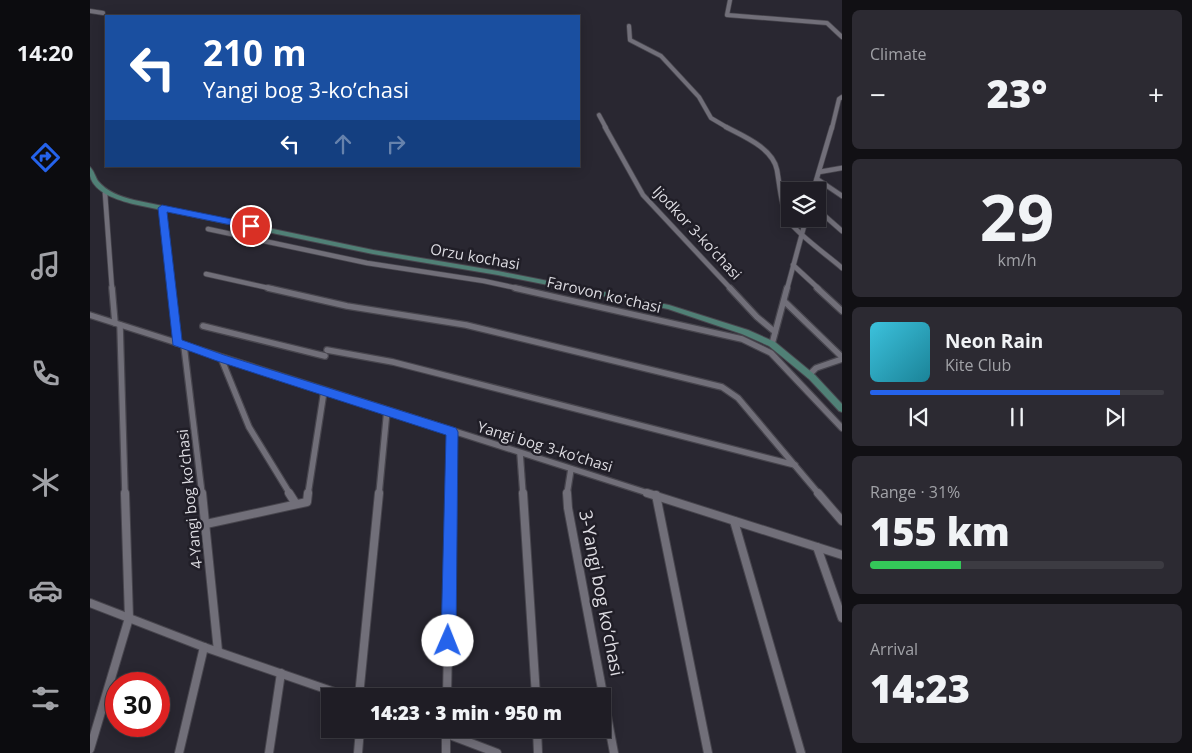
<!DOCTYPE html>
<html lang="en">
<head>
<meta charset="utf-8">
<style>
	body { margin:0; font-family:"Open Sans",sans-serif; background:#2c2a32; color:#f1f3f6; height:100vh; display:flex; flex-direction:column; font-size:19px; white-space:nowrap }
	* { box-sizing:border-box; margin:0 }
	p { font-size:16px; color:#a1a2a7 }
	.icon { flex:none; width:28px; height:28px; fill:none; stroke:currentColor; stroke-width:2; stroke-linecap:round; stroke-linejoin:round }
	.map { position:relative; flex:1; overflow:hidden }
	.details { display:flex; flex-direction:column; gap:10px; padding:10px; background:#111014; width:350px }
	.details>* { flex:none }
	.banner { position:absolute; left:15px; top:15px; width:475px; height:152px; border-radius:0px; box-shadow:0 2px 12px #0003,0 0 0 1px #3c3b42; background:#1a4fa0; color:#fff; overflow:hidden }
	.fabs { position:absolute; left:691px; top:182px; display:grid; gap:10px }
	.fabs a { display:grid; place-items:center; width:45px; height:45px; border-radius:0px; background:#1f1d25; box-shadow:0 2px 12px #0003,0 0 0 1px #3c3b42; font-size:25px }
	.speed { position:absolute; left:15px; top:672px; display:flex; gap:10px; font-size:25px; font-weight:700; text-align:center }
	.speed>* { display:grid; place-content:center; width:65px; height:65px; border-radius:50%; background:#1f1d25; box-shadow:0 2px 12px #0003,0 0 0 1px #3c3b42; line-height:1 }
	.speed .limit { border:8px solid #d22; background:#fff; color:#111 }
	.pin { position:absolute; display:grid; place-items:center; width:42px; height:42px; color:#fff; margin:-21px; border:2px solid #fff; border-radius:50%; box-shadow:0 1px 5px #0007 }
	.me { position:absolute; width:55px; margin:-28px; rotate:1deg; stroke-linejoin:round; filter:drop-shadow(0 0 4px #0008) }
	.turn { display:flex; align-items:center; gap:18px; height:105px; padding:0 15px; font-size:22px }
	.turn .icon { width:65px; height:65px; stroke-width:2.5 }
	.turn b { display:block; font-size:35px; line-height:42px }
	.lanes { display:flex; align-items:center; height:48px; padding:0 15px; background:#0003; justify-content:center; gap:25px; direction:ltr }
	.lanes .off { opacity:.35 }
	.big { font-size:38px; font-weight:800; line-height:1.1 }
	.details .widget { flex:1; display:flex; flex-direction:column; justify-content:center; gap:8px; min-width:0; padding:0 18px; border-radius:8px; background:#2c2a32 }
	.details .dial { align-items:center; gap:0 }
	.dial b { font-size:65px; line-height:1 }
	.song { display:flex; align-items:center; gap:15px }
	.cover { width:60px; height:60px; border-radius:8px; background:linear-gradient(135deg,hsl(190 70% 55%),hsl(190 70% 35%)) }
	.played { height:5px; border-radius:2px; background:linear-gradient(90deg,#2563eb 85%,#3c3b42 85%) }
	.keys { display:flex; justify-content:space-around; direction:ltr }
	.heat { display:flex; justify-content:space-between; align-items:center; font-size:28px; direction:ltr }
	.charge { height:8px; border-radius:4px; background:linear-gradient(90deg,#34c759 31%,#3c3b42 0) }
	.trip { position:absolute; left:231px; top:688px; width:290px; height:50px; border-radius:0px; background:#1f1d25; box-shadow:0 2px 12px #0003,0 0 0 1px #3c3b42; font-weight:800; line-height:50px; text-align:center }
	main { display:flex; flex:1; min-height:0 }
	.dock { display:flex; flex-direction:column; width:90px; justify-content:space-around; align-items:center; background:#0c0c0f; color:#a1a2a7 }
	.dock .icon { width:35px; height:35px }
	.dock .current { color:#2563eb }
	.dock b { font-size:22px; color:#f1f3f6 }
	.map>svg:first-child { display:block }
</style>
</head>
<body>
<main>
<nav class="dock">
<b>14:20</b>
<svg class="icon current" aria-label="directions" viewBox="0 0 24 24"><path d="M12 3l9 9-9 9-9-9zM9 14v-3h6M13 9l2 2-2 2"/></svg>
<svg class="icon" aria-label="music" viewBox="0 0 24 24"><path d="M9 18V5l10-2v13"/><circle cx="6" cy="18" r="3"/><circle cx="16" cy="16" r="3"/></svg>
<svg class="icon" aria-label="phone" viewBox="0 0 24 24"><path d="M5 4h4l2 5-3 2q2 4 5 5l2-3 5 2v4C11 20 4 13 5 4z"/></svg>
<svg class="icon" aria-label="climate" viewBox="0 0 24 24"><path d="M12 3v18M4 7l16 10M4 17L20 7"/></svg>
<svg class="icon" aria-label="car" viewBox="0 0 24 24"><path d="M5 17H2v-5l4-1 3-4h7l3 4 3 1v5h-3M9 17h6M6 11h13"/><circle cx="7" cy="17" r="2"/><circle cx="17" cy="17" r="2"/></svg>
<svg class="icon" aria-label="filters" viewBox="0 0 24 24"><path d="M4 7h16M4 17h16"/><circle cx="9" cy="7" r="2"/><circle cx="15" cy="17" r="2"/></svg>
</nav>
<div class="map">
<svg width="752" height="753" viewBox="0 0 752 753">
	<rect width="100%" height="100%" fill="#292731"/>
	<g fill="none" stroke-linecap="round" stroke-linejoin="round">
		<defs>
			<g id="street-far3">
				<polyline points="640,0 637,15 737,23 752,37"/>
				<polyline points="0,11 13,13"/>
				<polyline points="539,26 540,40 571,56 609,97 621,118 638,128"/>
				<polyline points="509,115 516,128"/>
				<polyline points="742,128 749,99 752,97"/>
			</g>
			<g id="street-far2">
				<polyline points="515,127 553,195 641,289"/>
				<path d="M636,127C653,136 683,148 687,170C690,187 691,208 700,222C705,232 742,259 752,268"/>
				<polyline points="729,172 752,168"/>
				<polyline points="727,179 752,196"/>
				<polyline points="723,191 742,127"/>
				<polyline points="15,193 22,289"/>
				<polyline points="72,208 81,289"/>
				<polyline points="728,210 752,231"/>
				<polyline points="118,229 277,263 394,281 431,289"/>
				<polyline points="703,265 729,289"/>
				<polyline points="116,274 183,289"/>
				<polyline points="697,289 716,219"/>
			</g>
			<g id="street-far1">
				<polyline points="22,288 25,323"/>
				<polyline points="81,288 87,343"/>
				<polyline points="178,288 257,306 376,325 632,387 648,398 729,494"/>
				<polyline points="425,288 652,339 681,353 752,428"/>
				<polyline points="640,288 667,317 685,332"/>
				<polyline points="727,288 752,311"/>
				<polyline points="694,301 752,357"/>
				<polyline points="0,315 561,494"/>
				<polyline points="30,325 35,494"/>
				<polyline points="113,326 235,356"/>
				<polyline points="682,344 697,288"/>
				<polyline points="94,346 112,494"/>
				<polyline points="237,350 303,362 705,465"/>
				<polyline points="131,358 159,427 200,494"/>
				<polyline points="719,375 726,368 752,359"/>
				<polyline points="430,453 433,494"/>
				<polyline points="218,494 234,391"/>
				<polyline points="289,494 297,410"/>
				<polyline points="361,494 362,431"/>
				<polyline points="477,494 481,469"/>
			</g>
			<g id="street">
				<polyline points="112,493 128,651"/>
				<polyline points="199,493 206,504"/>
				<polyline points="433,493 446,696"/>
				<polyline points="477,493 478,508 524,753"/>
				<polyline points="557,493 752,555"/>
				<polyline points="728,493 752,521"/>
				<polyline points="566,495 618,753"/>
				<polyline points="644,521 711,753"/>
				<polyline points="116,524 217,502 218,493"/>
				<polyline points="727,547 752,618"/>
				<polyline points="0,603 114,647 256,696"/>
				<polyline points="269,696 289,493"/>
				<polyline points="357,696 361,493"/>
				<polyline points="344,729 407,753"/>
				<polyline points="356,729 356,753"/>
				<polyline points="447,729 448,753"/>
				<polyline points="0,749 39,618 35,493"/>
				<polyline points="89,753 114,647"/>
				<polyline points="179,753 191,673"/>
				<polyline points="268,753 270,729"/>
			</g>
			<path id="secondary" d="M0,167C4,171 5,176 8,181C17,192 31,197 44,200L283,250L408,271L579,305L658,330L685,342L725,375L752,404V412L749,411L719,379L679,346L652,334L578,309L408,275L283,254L43,204C28,200 4,193 0,176C0,173 0,170 0,167Z"/>
		</defs>
		<!-- street-far3 casing -->
		<use href="#street-far3" stroke="#47454d" stroke-width="5.5"/>
		<!-- street-far2 casing -->
		<use href="#street-far2" stroke="#47454d" stroke-width="6"/>
		<!-- street-far1 casing -->
		<use href="#street-far1" stroke="#47454d" stroke-width="8"/>
		<!-- street casing -->
		<use href="#street" stroke="#47454d" stroke-width="10"/>
		<!-- secondary casing -->
		<use href="#secondary" stroke="#47454d" stroke-width="2"/>
		<!-- street-far3 -->
		<use href="#street-far3" stroke="#716f79" stroke-width="4"/>
		<!-- street-far2 -->
		<use href="#street-far2" stroke="#716f79" stroke-width="4.5"/>
		<!-- street-far1 -->
		<use href="#street-far1" stroke="#716f79" stroke-width="5.5"/>
		<!-- street -->
		<use href="#street" stroke="#716f79" stroke-width="8"/>
		<!-- secondary -->
		<use href="#secondary" fill="#508076" fill-rule="evenodd"/>
	</g>
	<!-- route -->
	<polygon fill="#2563eb" stroke="#184099" points="72,205 161,223 166,226 161,229 77,212 92,340 134,355 366,428 368,432 366,641 363,646 358,648 353,646 351,641 356,435 127,361 83,345 68,208"/>
	<g text-anchor="middle" stroke-width="5" stroke-linejoin="round" paint-order="stroke">
		<!-- street labels -->
		<g font-size="15" fill="#dedde3" stroke="#201e27">
			<text transform="translate(607 233) rotate(47)" y="5">Ijodkor 3-koʼchasi</text>
			<text transform="translate(385 257) rotate(10)" y="5">Orzu kochasi</text>
			<text transform="translate(514 295) rotate(13)" y="5">Farovon koʻchasi</text>
			<text transform="translate(455 447) rotate(17)" y="5">Yangi bog 3-koʼchasi</text>
			<text transform="translate(100 499) rotate(-96)" y="5">4-Yangi bog koʼchasi</text>
		</g>
		<!-- near-street labels -->
		<g font-size="18" fill="#dedde3" stroke="#201e27">
			<text transform="translate(511 593) rotate(79)" y="6">3-Yangi bog koʼchasi</text>
		</g>
	</g>
</svg>
<div class="fabs">
<a><svg class="icon" aria-label="layers" viewBox="0 0 24 24"><path d="M12 4l9 5-9 5-9-5zM3 14l9 5 9-5"/></svg></a>
</div>
<div class="speed"><div class="limit">30</div></div>
<div class="pin" style="left:161px;top:226px;background:#d93025"><svg class="icon" aria-label="arrive" viewBox="0 0 24 24"><path d="M6 21V4h12l-3 4 3 4H6"/></svg></div>
<svg class="me" style="left:358px;top:641px" viewBox="-20 -20 40 40"><circle r="19" fill="#fff"/><path d="M0-13L10 11 0 6-10 11z" fill="#2563eb"/></svg>
<div class="trip">14:23 · 3 min · 950 m</div>
<div class="banner">
<div class="turn"><svg class="icon" aria-label="left" viewBox="0 0 24 24"><path d="M17 20v-9H6M10 6l-5 5 5 5"/></svg><div><b>210 m</b>Yangi bog 3-koʼchasi</div></div>
<div class="lanes"><svg class="icon" aria-label="left" viewBox="0 0 24 24"><path d="M17 20v-9H6M10 6l-5 5 5 5"/></svg><svg class="icon off" aria-label="ahead" viewBox="0 0 24 24"><path d="M12 20V5M6 11l6-6 6 6"/></svg><svg class="icon off" aria-label="right" viewBox="0 0 24 24"><path d="M7 20v-9h11M14 6l5 5-5 5"/></svg></div>
</div>
</div>
<section class="details">
<div class="widget"><p>Climate</p>
<div class="heat"><a>−</a><b class="big">23°</b><a>+</a></div>
</div>
<div class="widget dial"><b>29</b><p>km/h</p></div>
<div class="widget">
<div class="song"><i class="cover"></i><div><b>Neon Rain</b><p>Kite Club</p></div></div>
<div class="played"></div>
<div class="keys"><svg class="icon" aria-label="previous" viewBox="0 0 24 24"><path d="M18 5L8 12l10 7zM5 5v14"/></svg><svg class="icon" aria-label="pause" viewBox="0 0 24 24"><path d="M8 5v14M16 5v14"/></svg><svg class="icon" aria-label="next" viewBox="0 0 24 24"><path d="M6 5l10 7-10 7zM19 5v14"/></svg></div>
</div>
<div class="widget"><p>Range · 31%</p><b class="big">155 km</b><div class="charge"></div></div>
<div class="widget"><p>Arrival</p><b class="big">14:23</b></div>
</section>
</main>
</body>
</html>
